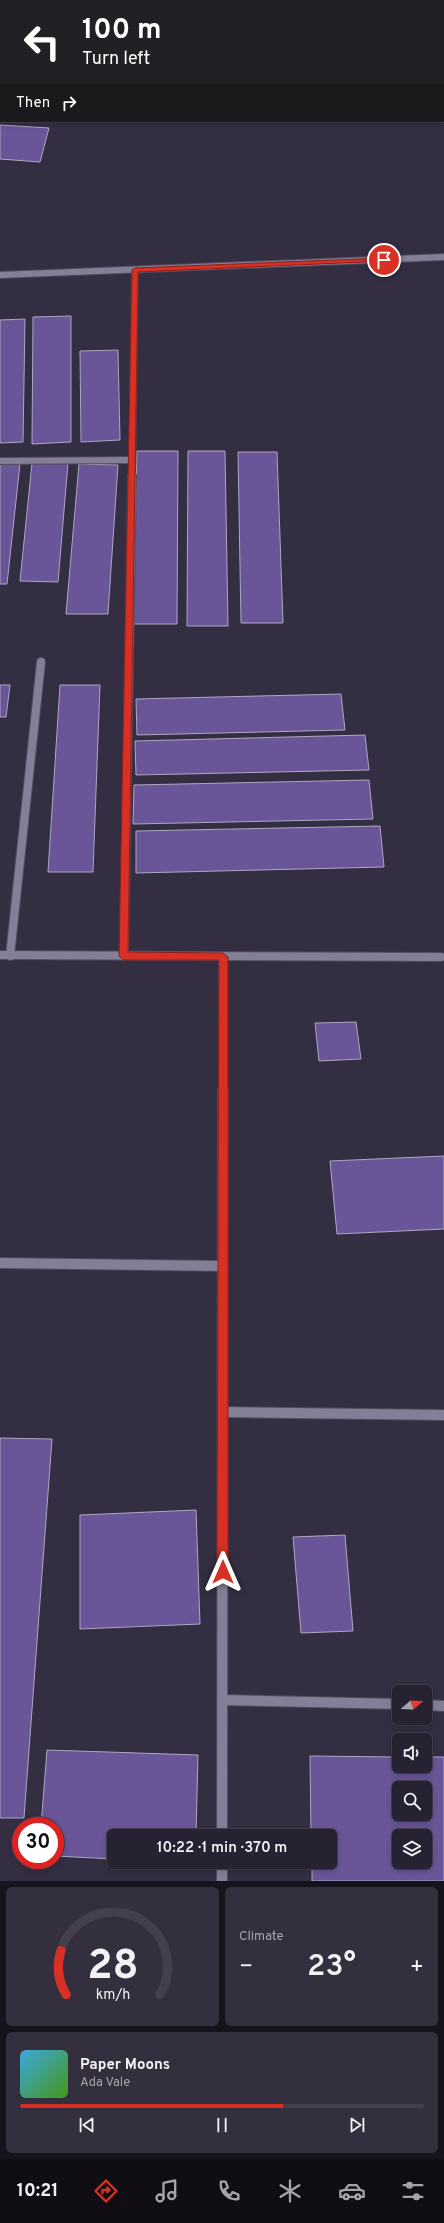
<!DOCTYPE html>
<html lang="en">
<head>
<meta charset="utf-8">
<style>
	body { margin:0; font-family:Overpass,sans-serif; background:#332f3e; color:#f1f3f6; height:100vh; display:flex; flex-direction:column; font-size:15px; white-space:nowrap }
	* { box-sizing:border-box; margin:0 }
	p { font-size:13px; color:#a4a4ac }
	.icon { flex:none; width:22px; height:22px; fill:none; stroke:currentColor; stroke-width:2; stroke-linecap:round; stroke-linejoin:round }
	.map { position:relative; height:1881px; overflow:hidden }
	.sheet { display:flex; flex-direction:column; gap:6px; padding:6px; background:#15131c; flex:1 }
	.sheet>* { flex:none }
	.guide { position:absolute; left:0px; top:0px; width:444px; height:122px; box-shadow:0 2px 6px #0003,0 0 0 1px #433f4d; background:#202124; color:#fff; overflow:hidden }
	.needle { width:26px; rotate:71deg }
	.controls { position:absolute; left:392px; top:1685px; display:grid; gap:8px }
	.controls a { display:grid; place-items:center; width:40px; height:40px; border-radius:6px; background:#272232; box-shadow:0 2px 6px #0003,0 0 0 1px #433f4d; font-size:20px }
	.speed { position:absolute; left:12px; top:1817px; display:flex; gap:8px; font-size:20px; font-weight:700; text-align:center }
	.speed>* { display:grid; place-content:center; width:52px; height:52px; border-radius:50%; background:#272232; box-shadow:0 2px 6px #0003,0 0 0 1px #433f4d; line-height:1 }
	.speed .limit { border:6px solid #d22; background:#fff; color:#111 }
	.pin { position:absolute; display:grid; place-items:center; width:34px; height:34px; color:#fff; margin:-17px; border:2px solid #fff; border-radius:50%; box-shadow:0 1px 4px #0007 }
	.me { position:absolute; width:44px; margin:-22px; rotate:0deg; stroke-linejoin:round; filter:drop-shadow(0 0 3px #0008) }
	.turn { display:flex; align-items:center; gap:14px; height:84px; padding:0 16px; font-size:18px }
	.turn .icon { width:52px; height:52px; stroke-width:2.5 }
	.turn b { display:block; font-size:28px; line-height:34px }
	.then { display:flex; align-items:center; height:38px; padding:0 16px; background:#0003; gap:8px; font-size:15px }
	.big { font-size:30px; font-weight:600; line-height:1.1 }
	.sheet .widget { flex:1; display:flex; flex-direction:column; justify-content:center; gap:6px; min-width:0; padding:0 14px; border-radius:6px; background:#332f3e }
	.sheet .dial { align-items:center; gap:0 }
	.dial svg { height:104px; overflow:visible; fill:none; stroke:#433f4d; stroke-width:7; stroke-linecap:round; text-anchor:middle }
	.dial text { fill:#f1f3f6; stroke:none }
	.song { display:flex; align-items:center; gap:12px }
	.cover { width:48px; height:48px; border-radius:6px; background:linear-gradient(135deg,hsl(200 70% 55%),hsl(100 70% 35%)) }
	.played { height:4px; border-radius:2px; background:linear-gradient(90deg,#d93025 65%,#433f4d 65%) }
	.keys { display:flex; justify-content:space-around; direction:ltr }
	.heat { display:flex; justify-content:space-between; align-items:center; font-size:22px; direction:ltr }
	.sheet .tiles { flex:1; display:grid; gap:6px; grid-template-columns:1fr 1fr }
	.widget:last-child { grid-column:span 2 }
	.trip { position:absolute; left:107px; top:1829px; width:230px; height:40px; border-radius:6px; background:#272232; box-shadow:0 2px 6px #0003,0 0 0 1px #433f4d; font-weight:600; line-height:40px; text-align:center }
	.tabs { display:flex; height:64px; justify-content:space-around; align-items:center; background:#100e14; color:#a4a4ac }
	.tabs .icon { width:28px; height:28px }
	.tabs .current { color:#d93025 }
	.tabs b { font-size:18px; color:#f1f3f6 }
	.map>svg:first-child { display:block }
</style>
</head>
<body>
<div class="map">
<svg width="444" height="1881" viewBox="0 0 444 1881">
	<rect width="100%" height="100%" fill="#342e43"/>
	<!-- building -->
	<g fill="#695597" stroke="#ada7c1" fill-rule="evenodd">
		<polygon points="0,0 22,0 1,1 0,19"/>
		<polygon points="0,125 49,128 40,162 0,159"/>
		<polygon points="71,316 71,442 32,444 33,317"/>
		<polygon points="25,319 23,442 0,443 0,320"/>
		<polygon points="118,350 120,440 81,442 80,351"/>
		<polygon points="137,451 178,451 177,624 133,624"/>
		<polygon points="188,451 225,451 228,626 187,626"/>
		<polygon points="238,452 277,452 283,623 241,623"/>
		<polygon points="32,463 68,463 58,582 20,581"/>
		<polygon points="0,464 20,464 7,584 0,584"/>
		<polygon points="79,464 118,465 108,614 66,614"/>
		<polygon points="0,685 10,685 6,717 0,717"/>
		<polygon points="60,685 100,685 93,872 48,872"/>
		<polygon points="341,694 345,730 137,735 136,699"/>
		<polygon points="365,735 369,770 136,775 135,741"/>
		<polygon points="369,780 373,819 133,824 134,785"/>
		<polygon points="380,826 384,867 136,873 136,831"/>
		<polygon points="356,1022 361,1059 319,1061 315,1023"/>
		<polygon points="444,1156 444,1229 337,1234 330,1161"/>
		<polygon points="0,1438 52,1439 24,1818 0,1818"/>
		<polygon points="196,1510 200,1624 80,1629 80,1515"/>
		<polygon points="345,1535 353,1631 301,1633 293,1537"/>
		<polygon points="47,1750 198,1755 196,1836 114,1836 114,1859 55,1856 55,1826 41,1826"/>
		<path d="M310,1756L399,1757V1766H425V1757H444V1881H312V1862H330V1836H311ZM399,1788H425V1814H399ZM399,1836H425V1862H399Z"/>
	</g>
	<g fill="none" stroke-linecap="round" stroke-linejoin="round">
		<defs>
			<polyline id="service" points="10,956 41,662"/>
			<g id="minor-far2">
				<polyline points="238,0 244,1"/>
				<polyline points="285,1 292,0"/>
				<polyline points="0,275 444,257"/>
				<polyline points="0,461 132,460"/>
				<polyline points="132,477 135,270"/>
			</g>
			<g id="minor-far1">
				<polyline points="0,955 441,957"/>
				<polyline points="124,956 132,476"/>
				<polyline points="223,1091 223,957"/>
			</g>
			<g id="minor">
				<polyline points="0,1263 223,1266"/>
				<polyline points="223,1412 444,1415"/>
				<polyline points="223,1700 399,1704"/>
				<polyline points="425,1705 444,1706"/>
				<polyline points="222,1836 223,1090"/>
				<polyline points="222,1862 222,1881"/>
			</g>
		</defs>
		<!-- service casing -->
		<use href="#service" stroke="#504b5d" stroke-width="10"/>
		<!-- minor-far2 casing -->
		<use href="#minor-far2" stroke="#504b5d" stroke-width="8"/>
		<!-- minor-far1 casing -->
		<use href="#minor-far1" stroke="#504b5d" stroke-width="10"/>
		<!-- minor casing -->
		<use href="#minor" stroke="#504b5d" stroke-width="12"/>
		<!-- service -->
		<use href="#service" stroke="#847e97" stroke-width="8"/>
		<!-- minor-far2 -->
		<use href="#minor-far2" stroke="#847e97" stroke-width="6"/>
		<!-- minor-far1 -->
		<use href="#minor-far1" stroke="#847e97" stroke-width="8"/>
		<!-- minor -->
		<use href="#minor" stroke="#847e97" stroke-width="10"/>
	</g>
	<!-- route -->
	<polygon fill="#d93025" stroke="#8d1f18" points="384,258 386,259 386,261 138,272 128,952 223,953 228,957 228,1572 227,1576 223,1577 219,1576 217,1572 219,960 124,960 119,956 132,270 135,268"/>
</svg>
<div class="controls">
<a><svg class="needle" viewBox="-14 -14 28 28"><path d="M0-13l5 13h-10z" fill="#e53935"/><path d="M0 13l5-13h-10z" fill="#a4a4ac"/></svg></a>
<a><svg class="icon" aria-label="sound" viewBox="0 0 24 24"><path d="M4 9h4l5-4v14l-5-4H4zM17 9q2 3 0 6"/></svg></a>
<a><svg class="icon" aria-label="search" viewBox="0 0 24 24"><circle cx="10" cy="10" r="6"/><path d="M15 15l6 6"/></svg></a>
<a><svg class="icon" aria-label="layers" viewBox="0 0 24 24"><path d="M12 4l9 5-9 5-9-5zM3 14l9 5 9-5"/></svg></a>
</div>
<div class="speed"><div class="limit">30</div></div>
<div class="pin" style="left:384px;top:260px;background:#d93025"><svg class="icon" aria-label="arrive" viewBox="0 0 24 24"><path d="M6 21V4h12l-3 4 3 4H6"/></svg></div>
<svg class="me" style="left:223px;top:1572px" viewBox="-20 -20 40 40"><path d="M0-17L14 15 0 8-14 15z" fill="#d93025" stroke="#fff" stroke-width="4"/></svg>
<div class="trip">10:22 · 1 min · 370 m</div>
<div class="guide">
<div class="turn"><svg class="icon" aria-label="left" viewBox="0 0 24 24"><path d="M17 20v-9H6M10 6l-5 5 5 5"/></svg><div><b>100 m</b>Turn left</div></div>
<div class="then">Then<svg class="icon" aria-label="right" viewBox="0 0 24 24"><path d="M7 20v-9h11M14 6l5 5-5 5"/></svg></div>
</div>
</div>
<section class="sheet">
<div class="tiles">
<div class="widget dial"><svg viewBox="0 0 100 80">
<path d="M14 69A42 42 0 1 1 86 69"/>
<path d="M14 69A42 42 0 0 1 10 35" stroke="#d93025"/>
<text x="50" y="56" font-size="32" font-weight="700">28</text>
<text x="50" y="72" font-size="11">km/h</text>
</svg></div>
<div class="widget"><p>Climate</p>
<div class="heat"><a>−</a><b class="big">23°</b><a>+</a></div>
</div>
<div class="widget">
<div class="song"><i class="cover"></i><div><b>Paper Moons</b><p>Ada Vale</p></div></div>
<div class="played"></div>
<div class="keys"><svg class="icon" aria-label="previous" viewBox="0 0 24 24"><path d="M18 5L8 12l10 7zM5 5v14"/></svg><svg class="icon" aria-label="pause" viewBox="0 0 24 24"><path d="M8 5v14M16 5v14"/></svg><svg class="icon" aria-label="next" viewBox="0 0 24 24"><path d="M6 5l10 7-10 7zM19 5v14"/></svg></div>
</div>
</div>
</section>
<nav class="tabs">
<b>10:21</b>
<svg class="icon current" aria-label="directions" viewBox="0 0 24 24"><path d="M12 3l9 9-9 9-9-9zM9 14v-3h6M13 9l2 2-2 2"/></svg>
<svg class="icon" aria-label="music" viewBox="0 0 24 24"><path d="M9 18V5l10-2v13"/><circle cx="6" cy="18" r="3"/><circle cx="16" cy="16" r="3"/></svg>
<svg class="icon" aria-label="phone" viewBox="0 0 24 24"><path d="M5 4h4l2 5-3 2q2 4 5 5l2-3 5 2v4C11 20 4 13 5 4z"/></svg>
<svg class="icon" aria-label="climate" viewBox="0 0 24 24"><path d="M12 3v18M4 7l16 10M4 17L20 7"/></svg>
<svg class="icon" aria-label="car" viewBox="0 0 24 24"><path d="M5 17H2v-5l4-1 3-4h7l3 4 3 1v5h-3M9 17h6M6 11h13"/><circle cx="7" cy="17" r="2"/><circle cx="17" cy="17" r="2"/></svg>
<svg class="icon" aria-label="filters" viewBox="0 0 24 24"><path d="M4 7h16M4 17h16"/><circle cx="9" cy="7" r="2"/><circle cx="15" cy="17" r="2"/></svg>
</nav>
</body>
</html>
